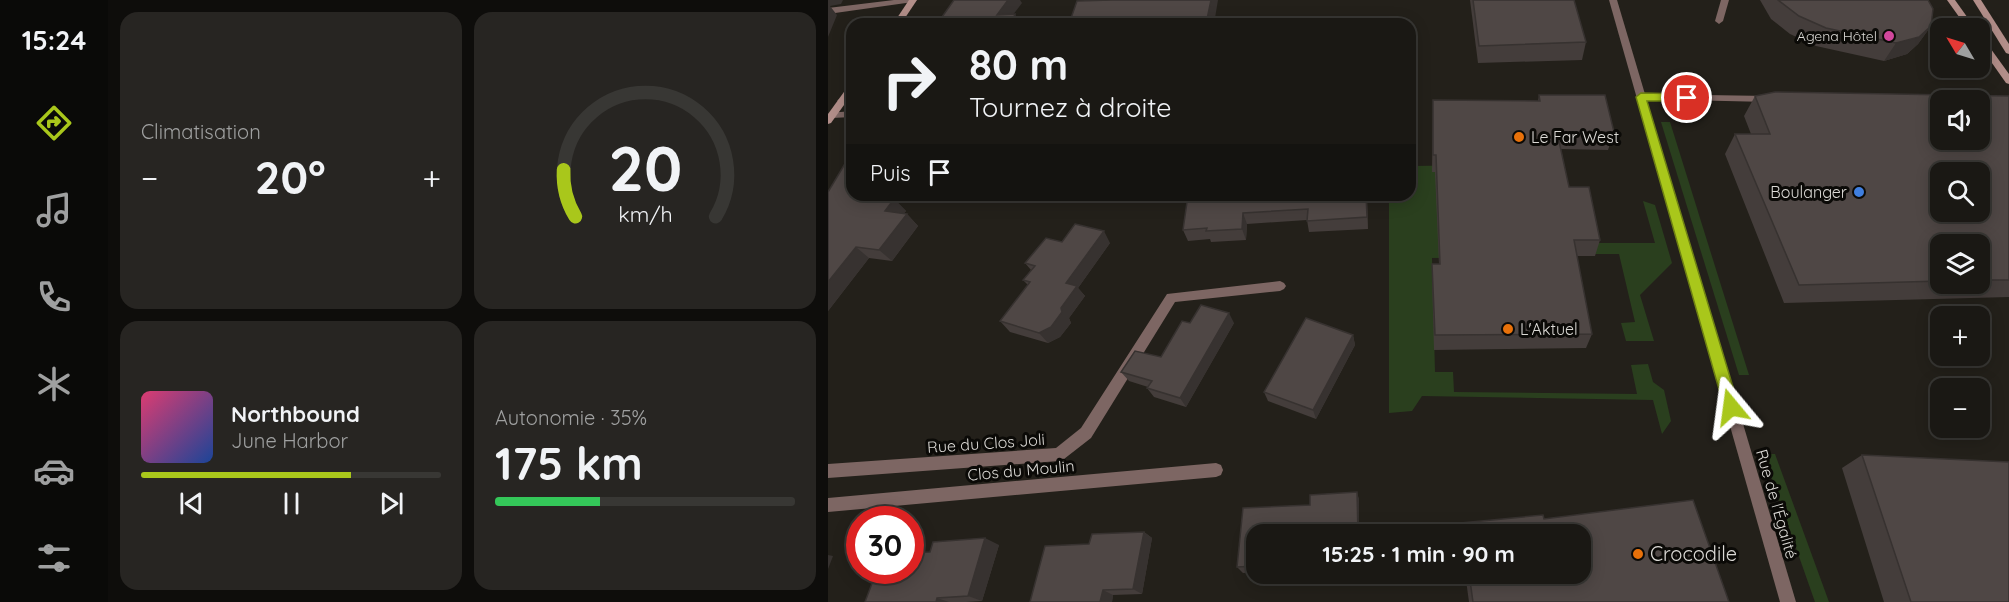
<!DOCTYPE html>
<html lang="fr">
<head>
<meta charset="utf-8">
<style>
	body { margin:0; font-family:Quicksand,sans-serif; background:#272522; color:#f1f3f6; height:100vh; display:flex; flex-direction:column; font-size:22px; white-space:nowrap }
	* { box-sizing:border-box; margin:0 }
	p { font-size:20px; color:#9fa0a0 }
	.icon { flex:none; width:33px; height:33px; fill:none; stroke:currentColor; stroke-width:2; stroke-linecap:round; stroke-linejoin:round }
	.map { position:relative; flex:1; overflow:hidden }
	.panel { display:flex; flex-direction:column; gap:12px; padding:12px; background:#0e0d0b; width:720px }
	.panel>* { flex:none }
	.banner { position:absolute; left:18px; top:18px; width:570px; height:183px; border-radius:18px; box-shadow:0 3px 15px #0003,0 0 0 2px #383734; background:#1a1814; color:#f1f3f6; overflow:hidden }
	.needle { width:39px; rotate:308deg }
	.tools { position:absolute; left:1102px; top:18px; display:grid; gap:12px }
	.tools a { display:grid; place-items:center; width:60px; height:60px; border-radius:12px; background:#1a1814; box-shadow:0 3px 15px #0003,0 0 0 2px #383734; font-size:30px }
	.speed { position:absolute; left:18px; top:506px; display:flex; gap:12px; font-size:30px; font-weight:700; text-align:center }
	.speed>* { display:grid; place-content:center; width:78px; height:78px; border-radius:50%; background:#1a1814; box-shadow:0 3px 15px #0003,0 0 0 2px #383734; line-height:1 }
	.speed .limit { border:9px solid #d22; background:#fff; color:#111 }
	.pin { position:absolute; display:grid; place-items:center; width:51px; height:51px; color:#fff; margin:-26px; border:3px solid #fff; border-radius:50%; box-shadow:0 2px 6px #0007 }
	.me { position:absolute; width:66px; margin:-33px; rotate:344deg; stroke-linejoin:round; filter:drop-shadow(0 0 4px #0008) }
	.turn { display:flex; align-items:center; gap:21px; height:126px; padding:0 24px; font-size:27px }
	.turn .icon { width:78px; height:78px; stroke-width:2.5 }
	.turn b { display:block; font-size:42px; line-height:51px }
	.then { display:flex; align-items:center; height:57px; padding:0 24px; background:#0003; gap:12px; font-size:22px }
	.big { font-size:45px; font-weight:800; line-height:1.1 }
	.panel .tile { flex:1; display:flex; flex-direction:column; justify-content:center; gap:9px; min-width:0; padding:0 21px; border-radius:18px; background:#272522 }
	.panel .dial { align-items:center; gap:0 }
	.dial svg { height:156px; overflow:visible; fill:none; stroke:#383734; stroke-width:7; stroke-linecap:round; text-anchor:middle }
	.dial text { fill:#f1f3f6; stroke:none }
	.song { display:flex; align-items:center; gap:18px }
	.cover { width:72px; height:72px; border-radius:9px; background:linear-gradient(135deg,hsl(340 70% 55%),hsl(220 70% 35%)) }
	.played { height:6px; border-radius:3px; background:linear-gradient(90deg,#a9c71b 70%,#383734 70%) }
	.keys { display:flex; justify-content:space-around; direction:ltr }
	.heat { display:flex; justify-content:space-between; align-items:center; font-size:33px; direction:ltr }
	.charge { height:9px; border-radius:4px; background:linear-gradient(90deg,#34c759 35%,#383734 0) }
	.panel .tiles { flex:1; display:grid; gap:12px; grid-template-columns:repeat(2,1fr) }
	.trip { position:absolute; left:418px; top:524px; width:345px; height:60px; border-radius:18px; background:#1a1814; box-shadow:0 3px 15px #0003,0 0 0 2px #383734; font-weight:800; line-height:60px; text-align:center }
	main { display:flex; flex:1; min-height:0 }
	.dock { display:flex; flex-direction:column; width:108px; justify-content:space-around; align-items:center; background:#0a0a08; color:#9fa0a0 }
	.dock .icon { width:42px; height:42px }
	.dock .active { color:#a9c71b }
	.dock b { font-size:27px; color:#f1f3f6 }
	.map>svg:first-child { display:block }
</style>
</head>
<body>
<main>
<nav class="dock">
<b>15:24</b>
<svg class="icon active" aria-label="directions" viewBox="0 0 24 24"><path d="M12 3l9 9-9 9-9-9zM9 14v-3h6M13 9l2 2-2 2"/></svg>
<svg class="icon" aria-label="music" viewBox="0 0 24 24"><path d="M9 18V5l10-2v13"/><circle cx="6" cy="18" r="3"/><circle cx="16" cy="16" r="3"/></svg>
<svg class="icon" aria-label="phone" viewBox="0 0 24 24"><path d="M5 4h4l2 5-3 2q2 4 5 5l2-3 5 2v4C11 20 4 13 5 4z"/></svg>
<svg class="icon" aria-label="climate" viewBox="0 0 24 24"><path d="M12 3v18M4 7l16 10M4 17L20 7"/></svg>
<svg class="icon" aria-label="car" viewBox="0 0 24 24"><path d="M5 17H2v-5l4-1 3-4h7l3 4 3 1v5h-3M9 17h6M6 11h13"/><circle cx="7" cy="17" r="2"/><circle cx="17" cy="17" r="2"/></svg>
<svg class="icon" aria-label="filters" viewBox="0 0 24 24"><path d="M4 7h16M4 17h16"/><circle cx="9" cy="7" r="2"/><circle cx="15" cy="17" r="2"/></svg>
</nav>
<section class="panel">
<div class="tiles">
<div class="tile"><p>Climatisation</p>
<div class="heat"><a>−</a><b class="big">20°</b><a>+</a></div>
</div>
<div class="tile dial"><svg viewBox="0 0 100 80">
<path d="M14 69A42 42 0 1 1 86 69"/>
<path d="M14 69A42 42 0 0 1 8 45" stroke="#a9c71b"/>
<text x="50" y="56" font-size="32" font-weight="700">20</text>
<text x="50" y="72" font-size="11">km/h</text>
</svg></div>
<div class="tile">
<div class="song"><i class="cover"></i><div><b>Northbound</b><p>June Harbor</p></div></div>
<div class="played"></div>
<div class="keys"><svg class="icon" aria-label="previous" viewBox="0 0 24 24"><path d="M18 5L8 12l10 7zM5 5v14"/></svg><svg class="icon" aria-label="pause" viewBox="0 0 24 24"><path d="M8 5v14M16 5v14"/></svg><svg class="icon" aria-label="next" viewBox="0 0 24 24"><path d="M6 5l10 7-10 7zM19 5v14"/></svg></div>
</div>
<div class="tile"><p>Autonomie · 35%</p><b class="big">175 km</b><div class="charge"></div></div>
</div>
</section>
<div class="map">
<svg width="1181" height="602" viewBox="0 0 1181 602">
	<rect width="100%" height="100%" fill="#23201a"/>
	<!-- green -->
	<g fill="#2a3f1e">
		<polygon points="833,122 842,122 921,375 911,375"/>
		<polygon points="660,165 710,257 604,258 607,372 625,372 626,392 809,394 803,365 820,364 825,382 836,390 843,421 834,434 825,400 594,396 584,411 561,413 561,195 582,195 582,166"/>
		<polygon points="815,201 827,205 844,263 812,295 826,341 798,341 793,323 807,322 791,254 766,254 764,243 827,243"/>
		<polygon points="935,454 947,454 1001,602 987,602"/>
	</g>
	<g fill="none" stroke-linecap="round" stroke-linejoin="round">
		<!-- lane -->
		<g fill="#7d6663" fill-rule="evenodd">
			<polygon points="893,0 901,0 895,21 891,24 887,21"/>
			<polygon points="813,94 941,96 946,99 941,102 810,99 808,97"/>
			<polygon points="24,97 24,103 14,104 9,101 11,99"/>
			<polygon points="24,111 24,117 4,118 0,116 1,113"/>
			<polygon points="452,281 456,283 458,286 456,289 452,291 347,302 263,438 236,459 231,461 0,478 0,464 228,448 253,428 339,294"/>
		</g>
		<!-- street -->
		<g fill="#7d6663" fill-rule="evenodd">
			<polygon points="66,0 89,0 85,2 0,14 0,8"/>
			<polygon points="781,0 789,0 968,602 952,602"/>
			<polygon points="388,463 393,465 395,470 393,475 388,477 0,512 0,498"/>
		</g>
		<!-- secondary -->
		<g fill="#b28e89" fill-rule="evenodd">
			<polygon points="81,0 89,0 73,24 65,24"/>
			<polygon points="1119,0 1127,0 1147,28 1139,28"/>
			<polygon points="1145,0 1153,0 1181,44 1181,54 1178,53"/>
			<polygon points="1152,37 1155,38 1181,74 1181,84 1178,83 1152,46"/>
			<polygon points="24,84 24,94 3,123 0,124 0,114 21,85"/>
		</g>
	</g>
	<!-- wall -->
	<g fill="#443d3b" fill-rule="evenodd">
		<polygon points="642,0 746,0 758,42 754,60 650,63"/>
		<polygon points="932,0 1100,0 1103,26 1090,44 1079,54 1056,61 988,46 962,34 943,19"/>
		<polygon points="711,95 786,132 780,150 733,149 741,187 772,240 767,256 749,256 764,334 758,348 606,350 604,279 604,264 611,264 607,172 604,172 605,100 710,101"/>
		<path d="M927,96H1181V297L956,303L897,154L907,134H923L916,116ZM1113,244H1152V284H1113Z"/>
		<polygon points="0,192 66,199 78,211 76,213 79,214 90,226 64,261 41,258 0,311"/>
		<polygon points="360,195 539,195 540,229 481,232 479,220 419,224 418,240 383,242 382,239 360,241 355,230"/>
		<polygon points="234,242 282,243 250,288 257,296 241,318 243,323 232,337 220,343 182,332 172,321 200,285 195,280 203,270 197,263"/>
		<polygon points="362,323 406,323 358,407 326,397 319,388 320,387 301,381 293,372 333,357"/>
		<polygon points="525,335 527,345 488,419 440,401 436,392"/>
		<polygon points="1034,455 1181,602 1056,602 1014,468"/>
		<polygon points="529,492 531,500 531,534 429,534 429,572 415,573 409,567 415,508 482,505 482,495"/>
		<polygon points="865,500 901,602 641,602 637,573 753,573 753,534 631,534 633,523 715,515 716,519"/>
		<polygon points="316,532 324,538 314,594 285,595 284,602 202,602 261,544"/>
		<polygon points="171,545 154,601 138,602 37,602 102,552"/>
	</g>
	<!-- shaded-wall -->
	<g fill="#373230">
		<polygon points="0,0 15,0 13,4 2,6 9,15 0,37"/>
		<polygon points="180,0 192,0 194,3 178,24 169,15"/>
		<polygon points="383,0 390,0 386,24 378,24"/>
		<polygon points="187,14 193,24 183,24"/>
		<polygon points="1103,26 1090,44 1079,54 1056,61 1068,43"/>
		<polygon points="66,199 78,211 69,223 57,211"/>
		<polygon points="415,213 419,224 418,240 414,229"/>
		<polygon points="79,214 90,226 64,261 51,250"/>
		<polygon points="276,231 282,243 250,288 257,296 241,318 243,323 232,337 220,343 211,333 233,308 238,283"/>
		<polygon points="28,247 41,258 0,311 0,282"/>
		<polygon points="401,313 406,323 358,407 352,398"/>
		<polygon points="525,335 527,345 488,419 485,410"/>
		<polygon points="529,492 531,500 531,534 530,534"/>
		<polygon points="316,532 324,538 314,594 305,589"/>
		<polygon points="157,538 171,545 154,601 140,596"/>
		<polygon points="0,555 5,556 0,569"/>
		<polygon points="275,590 285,595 284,602 272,602"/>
		<polygon points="109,598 121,602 108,602"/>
	</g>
	<!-- building -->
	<g fill="#4f4745" stroke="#373230" stroke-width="1.5" fill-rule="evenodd">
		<polygon points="126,0 180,0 169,15 187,14 183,24 109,24"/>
		<polygon points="284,0 383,0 378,24 241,24 249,1"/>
		<polygon points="645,0 746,0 758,42 651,46"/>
		<polygon points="950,0 1100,0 1105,9 1103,26 1091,37 1068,43 998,28 971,16"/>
		<path d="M947,92L1181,96V280H1152V244H1113V281L971,285L907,134H942L927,96ZM1113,100H1152V140H1113ZM1113,172H1152V212H1113Z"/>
		<polygon points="711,95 777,95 786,132 729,132 741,187 761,187 772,240 746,240 764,334 607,335 604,264 612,264 608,155 605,155 605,100 712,101"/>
		<polygon points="24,152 24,195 61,195 66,199 57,211 79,214 51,250 28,247 0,282 0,192"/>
		<polygon points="360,195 538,195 539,217 479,221 480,209 415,213 414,229 378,231 379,228 355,230"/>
		<polygon points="247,224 276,231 238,283 249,286 233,308 234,312 223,327 211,333 172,321 202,282 195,280 207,266 197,263 218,238 234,242"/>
		<polygon points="373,305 401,313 352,398 319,388 324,381 293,372 307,351 333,357 354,321 362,323"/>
		<polygon points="478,318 525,335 485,410 436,392"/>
		<polygon points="1034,455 1181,462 1181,602 1083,602"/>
		<polygon points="529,492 530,534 429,534 429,566 409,567 415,508 482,505 482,495"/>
		<polygon points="865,500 901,602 645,602 641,573 753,573 753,534 635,534 633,523 715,515 716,519"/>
		<polygon points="316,532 305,589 275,590 272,602 202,602 217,546 261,544 264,534"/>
		<polygon points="157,538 140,596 109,598 108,602 37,602 49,570 82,570 82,553 102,552 105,542"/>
	</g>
	<!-- route -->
	<polygon fill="#a9c71b" stroke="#6e8112" stroke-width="1.5" points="813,93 859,94 865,98 859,101 819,101 911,407 909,412 903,414 898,412 896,407 808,97"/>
	<!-- markers -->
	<circle fill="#d1479c" stroke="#0b0a07" stroke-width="2" cx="1061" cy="36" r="6"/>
	<g fill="#e8710a" stroke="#0b0a07" stroke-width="2">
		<circle cx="691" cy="137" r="6"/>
		<circle cx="680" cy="329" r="6"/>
		<circle cx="810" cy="554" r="6"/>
	</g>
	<circle fill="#3f7fe0" stroke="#0b0a07" stroke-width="2" cx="1031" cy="192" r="6"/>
	<g text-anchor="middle" stroke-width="6" stroke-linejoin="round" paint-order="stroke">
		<!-- far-poi labels -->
		<g font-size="14" fill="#dcdad6" stroke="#0b0a07" text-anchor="end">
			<text x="1049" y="41">Agena Hôtel</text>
		</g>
		<!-- poi labels -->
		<g font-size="16" fill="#dcdad6" stroke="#0b0a07" text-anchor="start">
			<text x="703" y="143">Le Far West</text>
			<text x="1019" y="198" text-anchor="end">Boulanger</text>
			<text x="692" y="335">L'Aktuel</text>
		</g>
		<!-- street labels -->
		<g font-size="16" fill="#dcdad6" stroke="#0b0a07">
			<text transform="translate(158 443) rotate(-4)" y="6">Rue du Clos Joli</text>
			<text transform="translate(193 470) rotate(-5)" y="6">Clos du Moulin</text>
			<text transform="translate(949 504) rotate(74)" y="6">Rue de l'Égalité</text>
		</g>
		<!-- near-poi labels -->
		<g font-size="20" fill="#dcdad6" stroke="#0b0a07" text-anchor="start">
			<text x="822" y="561">Crocodile</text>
		</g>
	</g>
</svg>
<div class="tools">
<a><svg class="needle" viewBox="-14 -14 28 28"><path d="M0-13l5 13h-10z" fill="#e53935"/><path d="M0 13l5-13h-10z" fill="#9fa0a0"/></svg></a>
<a><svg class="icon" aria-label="sound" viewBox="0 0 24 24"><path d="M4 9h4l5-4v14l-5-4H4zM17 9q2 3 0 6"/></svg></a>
<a><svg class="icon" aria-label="search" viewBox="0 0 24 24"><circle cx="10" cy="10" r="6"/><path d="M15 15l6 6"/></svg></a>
<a><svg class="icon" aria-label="layers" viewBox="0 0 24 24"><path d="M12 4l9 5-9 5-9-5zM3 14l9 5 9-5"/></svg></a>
<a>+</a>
<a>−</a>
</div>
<div class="speed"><div class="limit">30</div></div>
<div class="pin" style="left:859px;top:98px;background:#d93025"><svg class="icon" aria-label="arrive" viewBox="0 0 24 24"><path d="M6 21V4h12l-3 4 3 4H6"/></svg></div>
<svg class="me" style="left:903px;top:407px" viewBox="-20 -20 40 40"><path d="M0-17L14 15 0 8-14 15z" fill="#a9c71b" stroke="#fff" stroke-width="4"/></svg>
<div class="trip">15:25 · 1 min · 90 m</div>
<div class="banner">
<div class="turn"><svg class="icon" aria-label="right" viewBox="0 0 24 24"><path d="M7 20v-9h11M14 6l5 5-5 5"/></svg><div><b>80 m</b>Tournez à droite</div></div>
<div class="then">Puis<svg class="icon" aria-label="arrive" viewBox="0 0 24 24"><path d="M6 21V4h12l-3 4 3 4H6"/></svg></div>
</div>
</div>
</main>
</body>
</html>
